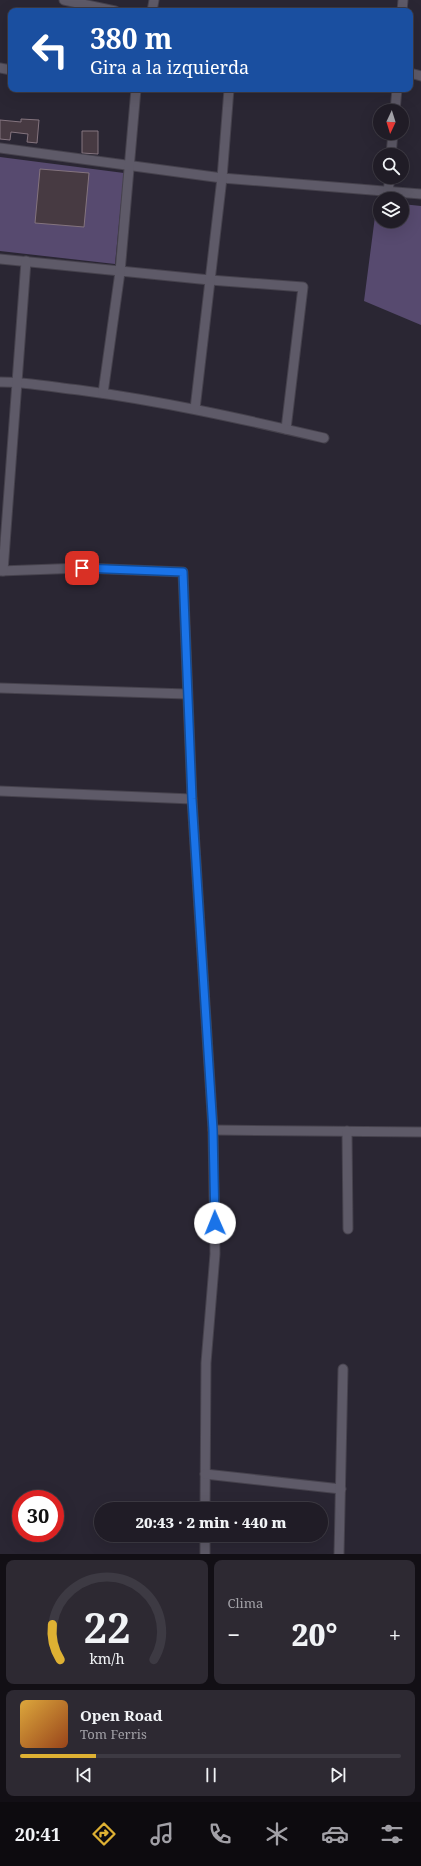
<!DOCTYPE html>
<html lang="es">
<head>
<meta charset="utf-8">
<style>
	body { margin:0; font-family:"Noto Serif",serif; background:#2d2932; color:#f1f3f6; height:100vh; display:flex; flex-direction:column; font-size:15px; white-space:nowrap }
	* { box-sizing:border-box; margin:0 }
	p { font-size:13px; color:#a2a1a7 }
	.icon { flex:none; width:22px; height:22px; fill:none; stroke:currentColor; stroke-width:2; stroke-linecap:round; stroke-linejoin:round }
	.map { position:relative; height:1554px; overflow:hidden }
	.details { display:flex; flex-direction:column; gap:6px; padding:6px; background:#120f15; flex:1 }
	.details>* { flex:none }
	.top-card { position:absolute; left:8px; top:8px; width:405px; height:84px; border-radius:8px; box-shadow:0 4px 16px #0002,0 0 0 1px #3d3a43; background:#1a4fa0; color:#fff; overflow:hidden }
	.needle { width:26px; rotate:184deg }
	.tools { position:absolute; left:373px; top:104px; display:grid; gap:8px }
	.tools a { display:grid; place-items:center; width:36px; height:36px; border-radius:50%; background:#201c26; box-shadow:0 4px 16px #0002,0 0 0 1px #3d3a43; font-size:20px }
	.speed { position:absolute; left:12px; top:1490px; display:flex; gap:8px; font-size:20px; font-weight:700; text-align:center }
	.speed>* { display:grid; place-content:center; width:52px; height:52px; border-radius:50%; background:#201c26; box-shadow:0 4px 16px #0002,0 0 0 1px #3d3a43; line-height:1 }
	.speed .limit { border:6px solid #d22; background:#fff; color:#111 }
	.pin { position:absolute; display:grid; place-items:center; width:34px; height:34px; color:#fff; margin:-17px; border-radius:8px; box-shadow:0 2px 6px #0006 }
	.me { position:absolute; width:44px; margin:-22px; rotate:359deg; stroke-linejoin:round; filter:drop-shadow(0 0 3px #0008) }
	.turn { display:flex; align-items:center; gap:14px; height:84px; padding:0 16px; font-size:18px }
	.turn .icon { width:52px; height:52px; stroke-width:2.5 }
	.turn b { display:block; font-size:28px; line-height:34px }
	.big { font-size:30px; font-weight:800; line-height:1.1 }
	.details .card { flex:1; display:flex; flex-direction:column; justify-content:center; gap:6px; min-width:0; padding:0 14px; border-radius:8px; background:#2d2932 }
	.details .dial { align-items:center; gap:0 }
	.dial svg { height:104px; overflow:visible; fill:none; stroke:#3d3a43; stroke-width:7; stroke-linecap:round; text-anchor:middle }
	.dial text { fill:#f1f3f6; stroke:none }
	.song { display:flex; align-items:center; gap:12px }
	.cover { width:48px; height:48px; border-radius:6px; background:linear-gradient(135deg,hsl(40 70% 55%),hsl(20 70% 35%)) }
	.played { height:4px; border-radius:2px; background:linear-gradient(90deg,#deb133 20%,#3d3a43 20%) }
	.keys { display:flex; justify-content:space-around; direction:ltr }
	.heat { display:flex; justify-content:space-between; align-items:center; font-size:22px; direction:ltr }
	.details .tiles { flex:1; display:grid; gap:6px; grid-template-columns:1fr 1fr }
	.card:last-child { grid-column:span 2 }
	.trip { position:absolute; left:94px; top:1502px; width:234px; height:40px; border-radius:20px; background:#201c26; box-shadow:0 4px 16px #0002,0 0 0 1px #3d3a43; font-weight:800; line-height:40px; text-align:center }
	.menu { display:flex; height:64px; justify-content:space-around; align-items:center; background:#0d0b0f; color:#a2a1a7 }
	.menu .icon { width:28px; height:28px }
	.menu .selected { color:#deb133 }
	.menu b { font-size:18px; color:#f1f3f6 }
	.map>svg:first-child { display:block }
</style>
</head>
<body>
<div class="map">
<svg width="421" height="1554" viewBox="0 0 421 1554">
	<rect width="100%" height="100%" fill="#2a2633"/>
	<!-- green -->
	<g fill="#574a6f">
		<polygon points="0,157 124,173 115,264 0,251"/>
		<polygon points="377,201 380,202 380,221 402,221 402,204 421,206 421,325 364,301"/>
	</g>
	<!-- building -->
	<g fill="#473a42" stroke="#84747e">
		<polygon points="21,119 39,120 37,143 27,142 28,134 11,132 10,140 0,139 0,120 21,122"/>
		<polygon points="82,131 98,131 98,154 82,153"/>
		<polygon points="40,169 89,173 84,227 35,223"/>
	</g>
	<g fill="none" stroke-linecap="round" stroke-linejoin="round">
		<defs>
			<g id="minor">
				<polyline points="64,0 115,11"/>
				<polyline points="152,11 154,0"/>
				<polyline points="402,11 403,0"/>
				<polyline points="0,68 11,70"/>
				<polyline points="410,73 421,76"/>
				<polyline points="395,111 397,89"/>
				<polyline points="0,148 222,178 421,194"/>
				<polyline points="391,155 393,133"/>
				<polyline points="388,191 390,177"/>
				<polyline points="0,259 210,280 303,287 286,429"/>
				<path d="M0,382C26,382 53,387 79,390C162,401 243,419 324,438"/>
				<polyline points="103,393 120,272 136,89"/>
				<polyline points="195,409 222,178 229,89"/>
				<polyline points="0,571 82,568 183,572 192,799 213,1130 215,1254 206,1363 205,1509"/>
				<polyline points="3,571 26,261"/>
				<polyline points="0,688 187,694"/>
				<polyline points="0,791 192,799"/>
				<polyline points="213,1130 421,1132"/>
				<polyline points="347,1131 348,1229"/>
				<polyline points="205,1474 341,1489"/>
				<polyline points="205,1554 205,1535"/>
				<polyline points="339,1554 343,1369"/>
			</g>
		</defs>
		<!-- minor casing -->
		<use href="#minor" stroke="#46424d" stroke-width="11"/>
		<!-- minor -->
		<use href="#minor" stroke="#5e5a68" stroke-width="9"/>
	</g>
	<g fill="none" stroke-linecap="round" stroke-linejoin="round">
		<defs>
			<polyline id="route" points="82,568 183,572 192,799 213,1130 215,1223"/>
		</defs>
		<!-- route casing -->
		<use href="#route" stroke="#114b97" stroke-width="10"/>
		<!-- route -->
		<use href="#route" stroke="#1a73e8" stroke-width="7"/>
	</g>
</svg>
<div class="tools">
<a><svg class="needle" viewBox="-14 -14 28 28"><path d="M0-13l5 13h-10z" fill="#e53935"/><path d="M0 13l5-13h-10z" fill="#a2a1a7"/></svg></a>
<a><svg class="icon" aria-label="search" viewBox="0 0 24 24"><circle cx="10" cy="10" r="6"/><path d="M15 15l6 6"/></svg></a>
<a><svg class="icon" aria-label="layers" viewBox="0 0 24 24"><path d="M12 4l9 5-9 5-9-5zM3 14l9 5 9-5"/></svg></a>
</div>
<div class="speed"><div class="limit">30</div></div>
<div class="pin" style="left:82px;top:568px;background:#d93025"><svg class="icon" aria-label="arrive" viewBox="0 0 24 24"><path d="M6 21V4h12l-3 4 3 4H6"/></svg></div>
<svg class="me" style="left:215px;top:1223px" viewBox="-20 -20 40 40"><circle r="19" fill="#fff"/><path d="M0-13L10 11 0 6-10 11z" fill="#1a73e8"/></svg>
<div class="trip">20:43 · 2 min · 440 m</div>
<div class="top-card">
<div class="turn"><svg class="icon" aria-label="left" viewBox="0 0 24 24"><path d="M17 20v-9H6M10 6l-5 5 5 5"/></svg><div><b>380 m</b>Gira a la izquierda</div></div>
</div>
</div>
<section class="details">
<div class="tiles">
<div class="card dial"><svg viewBox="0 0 100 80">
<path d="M14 69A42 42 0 1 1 86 69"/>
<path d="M14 69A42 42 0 0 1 8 42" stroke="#deb133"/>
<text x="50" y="56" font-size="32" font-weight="700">22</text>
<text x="50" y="72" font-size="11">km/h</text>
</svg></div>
<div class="card"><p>Clima</p>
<div class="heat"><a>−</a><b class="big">20°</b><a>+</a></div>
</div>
<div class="card">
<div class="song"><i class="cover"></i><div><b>Open Road</b><p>Tom Ferris</p></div></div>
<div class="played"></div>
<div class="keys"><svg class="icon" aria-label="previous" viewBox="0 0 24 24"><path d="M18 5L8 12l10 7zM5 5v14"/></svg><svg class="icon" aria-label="pause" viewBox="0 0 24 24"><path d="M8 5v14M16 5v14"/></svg><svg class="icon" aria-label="next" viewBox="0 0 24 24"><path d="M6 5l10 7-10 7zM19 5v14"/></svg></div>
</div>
</div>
</section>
<nav class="menu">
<b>20:41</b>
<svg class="icon selected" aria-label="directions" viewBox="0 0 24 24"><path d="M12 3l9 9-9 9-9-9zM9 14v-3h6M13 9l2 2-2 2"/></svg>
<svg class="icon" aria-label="music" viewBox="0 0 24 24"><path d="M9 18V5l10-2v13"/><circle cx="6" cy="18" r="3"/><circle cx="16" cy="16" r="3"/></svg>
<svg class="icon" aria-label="phone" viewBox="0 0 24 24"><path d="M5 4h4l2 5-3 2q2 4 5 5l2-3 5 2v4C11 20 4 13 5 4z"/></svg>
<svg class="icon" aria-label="climate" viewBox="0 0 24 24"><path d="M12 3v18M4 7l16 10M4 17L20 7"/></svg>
<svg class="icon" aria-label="car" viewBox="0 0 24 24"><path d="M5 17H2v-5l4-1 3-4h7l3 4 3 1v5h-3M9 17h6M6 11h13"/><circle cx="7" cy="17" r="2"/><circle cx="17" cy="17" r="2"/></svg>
<svg class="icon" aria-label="filters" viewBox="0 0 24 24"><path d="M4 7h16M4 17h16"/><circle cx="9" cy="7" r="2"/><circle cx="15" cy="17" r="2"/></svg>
</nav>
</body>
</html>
